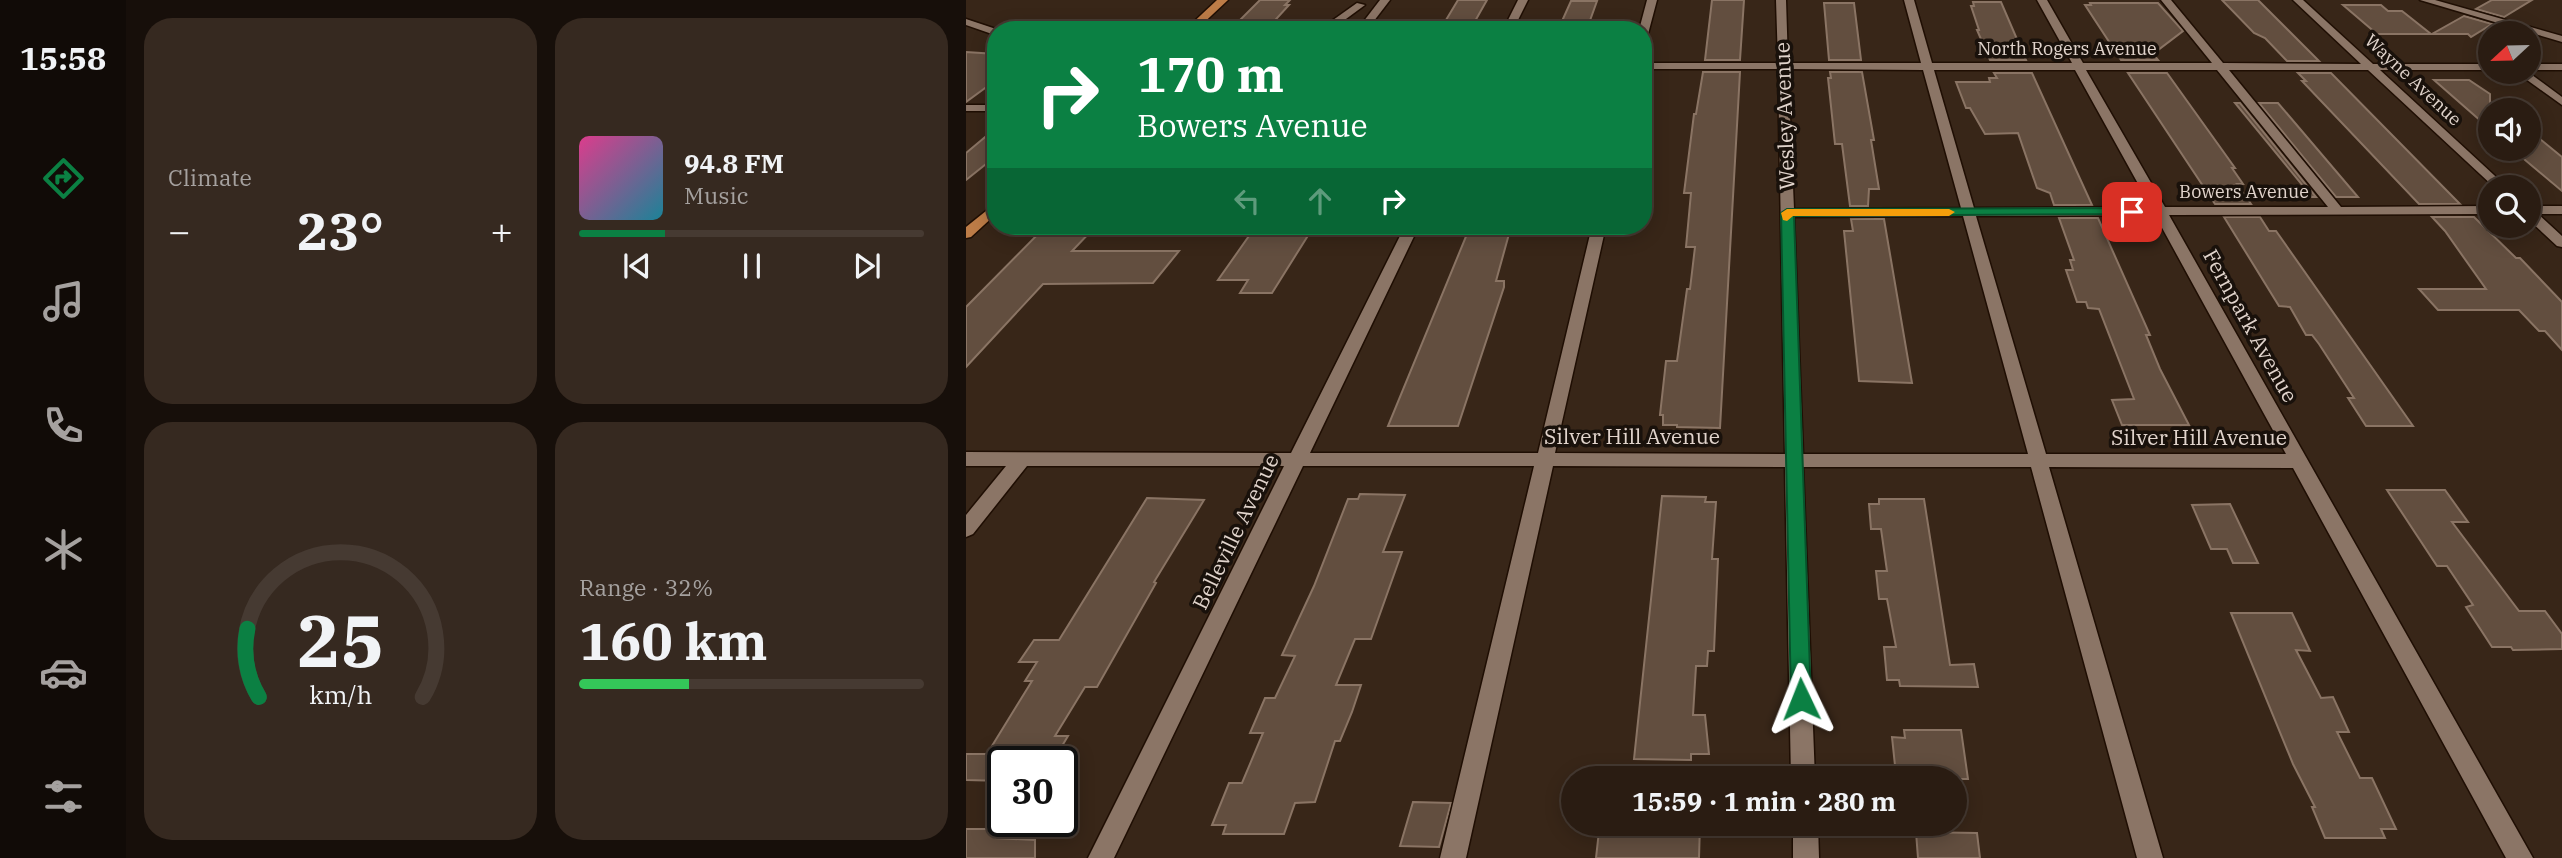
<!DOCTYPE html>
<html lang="en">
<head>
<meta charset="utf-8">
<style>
	body { margin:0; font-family:"IBM Plex Serif",serif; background:#362920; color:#f1f3f6; height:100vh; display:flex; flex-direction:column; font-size:26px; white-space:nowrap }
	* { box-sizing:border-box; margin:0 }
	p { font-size:23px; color:#a5a19f }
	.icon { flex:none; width:38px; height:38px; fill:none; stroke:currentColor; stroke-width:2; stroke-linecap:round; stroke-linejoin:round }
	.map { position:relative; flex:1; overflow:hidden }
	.side { display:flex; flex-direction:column; gap:18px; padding:18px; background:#170f0a; width:840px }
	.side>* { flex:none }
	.hud { position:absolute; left:21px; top:21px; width:665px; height:214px; border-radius:28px; box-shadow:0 4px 18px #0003,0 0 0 2px #463a32; background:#0b8043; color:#fff; overflow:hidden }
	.needle { width:46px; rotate:248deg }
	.controls { position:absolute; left:1512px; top:21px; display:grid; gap:14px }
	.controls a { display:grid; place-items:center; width:63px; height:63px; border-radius:50%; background:#2a1c12; box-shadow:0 4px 18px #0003,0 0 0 2px #463a32; font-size:35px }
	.speed { position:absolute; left:21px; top:746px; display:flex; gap:14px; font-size:35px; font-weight:700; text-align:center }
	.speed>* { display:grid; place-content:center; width:91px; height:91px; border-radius:50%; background:#2a1c12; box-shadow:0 4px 18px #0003,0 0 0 2px #463a32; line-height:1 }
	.speed .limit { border:4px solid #111; border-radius:10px; background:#fff; color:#111 }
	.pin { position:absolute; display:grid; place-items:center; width:60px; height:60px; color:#fff; margin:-30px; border-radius:14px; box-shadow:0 4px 10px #0006 }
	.me { position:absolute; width:77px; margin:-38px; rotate:358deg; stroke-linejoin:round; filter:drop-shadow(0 0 5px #0008) }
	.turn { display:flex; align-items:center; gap:24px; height:147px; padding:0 35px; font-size:32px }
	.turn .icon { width:91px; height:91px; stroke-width:2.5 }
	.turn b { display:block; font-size:49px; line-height:60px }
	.lanes { display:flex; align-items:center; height:66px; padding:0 35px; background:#0003; justify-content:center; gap:35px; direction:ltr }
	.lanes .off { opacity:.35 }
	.big { font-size:52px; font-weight:700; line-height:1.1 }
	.side .widget { flex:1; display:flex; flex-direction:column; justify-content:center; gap:10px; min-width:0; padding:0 24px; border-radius:28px; background:#362920 }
	.side .dial { align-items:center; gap:0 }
	.dial svg { height:182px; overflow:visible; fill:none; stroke:#463a32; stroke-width:7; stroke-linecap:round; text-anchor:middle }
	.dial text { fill:#f1f3f6; stroke:none }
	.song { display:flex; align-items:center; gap:21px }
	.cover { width:84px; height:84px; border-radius:10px; background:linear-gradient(135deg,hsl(330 70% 55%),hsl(190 70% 35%)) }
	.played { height:7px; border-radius:4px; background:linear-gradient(90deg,#0b8043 25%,#463a32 25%) }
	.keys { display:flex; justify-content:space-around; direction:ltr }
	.heat { display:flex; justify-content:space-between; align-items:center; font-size:38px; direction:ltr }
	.charge { height:10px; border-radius:5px; background:linear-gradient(90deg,#34c759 32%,#463a32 0) }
	.side .tiles { flex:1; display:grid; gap:18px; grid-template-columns:repeat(2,1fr) }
	.trip { position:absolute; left:595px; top:766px; width:406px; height:70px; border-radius:35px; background:#2a1c12; box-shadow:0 4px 18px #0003,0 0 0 2px #463a32; font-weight:700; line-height:70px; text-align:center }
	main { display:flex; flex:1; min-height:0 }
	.dock { display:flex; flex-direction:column; width:126px; justify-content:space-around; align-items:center; background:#110b07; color:#a5a19f }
	.dock .icon { width:49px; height:49px }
	.dock .current { color:#0b8043 }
	.dock b { font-size:32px; color:#f1f3f6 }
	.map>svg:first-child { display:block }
</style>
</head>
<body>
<main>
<nav class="dock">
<b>15:58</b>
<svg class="icon current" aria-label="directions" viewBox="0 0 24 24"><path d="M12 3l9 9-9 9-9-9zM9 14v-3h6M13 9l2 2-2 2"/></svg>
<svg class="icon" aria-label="music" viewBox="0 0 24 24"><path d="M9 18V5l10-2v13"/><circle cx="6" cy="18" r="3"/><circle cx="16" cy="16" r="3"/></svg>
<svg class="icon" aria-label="phone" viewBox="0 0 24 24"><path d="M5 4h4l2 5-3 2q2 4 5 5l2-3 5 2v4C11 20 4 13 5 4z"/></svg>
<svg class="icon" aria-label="climate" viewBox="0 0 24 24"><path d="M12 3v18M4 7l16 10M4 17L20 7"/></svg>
<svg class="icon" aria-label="car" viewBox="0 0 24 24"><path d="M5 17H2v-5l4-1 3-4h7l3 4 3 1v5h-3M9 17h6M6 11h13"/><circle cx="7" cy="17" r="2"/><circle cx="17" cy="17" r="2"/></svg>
<svg class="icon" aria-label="filters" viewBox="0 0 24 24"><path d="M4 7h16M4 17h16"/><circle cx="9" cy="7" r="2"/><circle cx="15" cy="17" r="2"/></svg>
</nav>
<section class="side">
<div class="tiles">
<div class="widget"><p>Climate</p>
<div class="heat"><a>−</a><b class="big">23°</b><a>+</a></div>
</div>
<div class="widget">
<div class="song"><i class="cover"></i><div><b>94.8 FM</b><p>Music</p></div></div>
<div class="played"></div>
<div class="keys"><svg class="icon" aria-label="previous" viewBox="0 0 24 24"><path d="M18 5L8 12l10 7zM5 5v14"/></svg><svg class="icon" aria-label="pause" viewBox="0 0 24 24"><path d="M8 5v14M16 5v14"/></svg><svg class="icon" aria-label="next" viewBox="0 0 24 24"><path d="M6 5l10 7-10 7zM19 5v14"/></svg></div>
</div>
<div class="widget dial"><svg viewBox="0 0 100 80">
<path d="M14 69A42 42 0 1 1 86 69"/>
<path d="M14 69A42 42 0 0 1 9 39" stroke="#0b8043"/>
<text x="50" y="56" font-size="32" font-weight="700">25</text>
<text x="50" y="72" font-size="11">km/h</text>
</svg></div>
<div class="widget"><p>Range · 32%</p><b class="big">160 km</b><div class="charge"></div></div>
</div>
</section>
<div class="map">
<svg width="1596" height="858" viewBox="0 0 1596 858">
	<rect width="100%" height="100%" fill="#382618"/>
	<!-- building -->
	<g fill="#624e3f" stroke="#8a7464" stroke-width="2">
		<polygon points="294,0 324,0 319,5 323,5 300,30 264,30"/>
		<polygon points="492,0 521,0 504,30 474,30"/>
		<polygon points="746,0 778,0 774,60 739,60"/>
		<polygon points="1256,0 1292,0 1353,61 1321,61 1299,38 1288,33"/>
		<polygon points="1526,0 1566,0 1538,17 1510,9"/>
		<polygon points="605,1 631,1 622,26 613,30 592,30"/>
		<polygon points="1007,2 1035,2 1060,60 1024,60 1011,30 1013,30 1005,6 1008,6"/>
		<polygon points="858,3 888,3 895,60 863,60"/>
		<polygon points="1124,3 1192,3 1217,31 1187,54 1192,60 1155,60 1119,5 1125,5"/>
		<polygon points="1377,5 1415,5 1422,11 1436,11 1465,34 1411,34"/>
		<polygon points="1498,16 1526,24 1505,37 1502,34 1466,34"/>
		<polygon points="0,52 30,54 30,80 0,102"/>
		<polygon points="737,72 774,72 754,428 711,427 711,425 697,425 697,415 694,415 700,361 711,361 721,289 724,289 729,247 720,247 725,193 718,193 728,114 730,114"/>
		<polygon points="864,72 896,72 908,140 905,140 913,189 903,189 902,206 884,206 876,144 869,144 862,78 865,78"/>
		<polygon points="1028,73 1066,73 1126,205 1088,205 1084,193 1071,188 1052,133 1019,134 1004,108 1000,108 990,82 1024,82 1023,78 1031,78"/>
		<polygon points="1162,73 1201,73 1269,168 1266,168 1277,184 1271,184 1285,204 1249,204"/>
		<polygon points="1332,73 1365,73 1494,204 1453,204 1336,81 1340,81"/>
		<polygon points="1468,80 1503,80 1524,94 1524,129"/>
		<polygon points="1269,103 1274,103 1350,197 1346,197"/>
		<polygon points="1293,103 1312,103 1392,197 1370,197"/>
		<polygon points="30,128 30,156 0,180 0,153"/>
		<polygon points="1563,134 1568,134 1596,157 1596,191 1546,149 1563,149"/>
		<polygon points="1258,217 1294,217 1303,231 1310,231 1447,426 1400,426 1382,398 1388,398 1353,344 1346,335 1340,335 1324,307 1313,306"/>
		<polygon points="1466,217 1508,217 1550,258 1554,258 1596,302 1596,350 1579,331 1573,331 1553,310 1472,310 1453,289 1520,289 1479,231"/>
		<polygon points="1093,218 1132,218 1184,335 1180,335 1194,369 1223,425 1156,425 1146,400 1168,399 1133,309 1122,308 1120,302 1111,302 1100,270 1107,270 1104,260 1108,260"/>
		<polygon points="885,219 918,219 946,383 893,381 878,231 887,231"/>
		<polygon points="80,226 130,226 106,251 213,251 187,283 77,284 0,367 0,307"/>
		<polygon points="290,226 348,226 306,293 274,293 282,280 252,280"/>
		<polygon points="501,234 543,234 530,281 538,281 538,287 492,426 422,426"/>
		<polygon points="1421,490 1479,490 1502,522 1486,522 1553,611 1579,611 1596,634 1596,649 1547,650 1545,647 1526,647 1500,607 1507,605 1481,566 1471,566"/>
		<polygon points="394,494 439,495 417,552 436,552 405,639 389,639 370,685 395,685 386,712 374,741 369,741 349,802 329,803 318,834 257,834 260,825 246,825 263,783 276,783 297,733 284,733 299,698 309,698 329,656 316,655 348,586 382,499 392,499"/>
		<polygon points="696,496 740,497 739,502 750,502 746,559 752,559 748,651 742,651 741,666 730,666 727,715 739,715 743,754 725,754 725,760 668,759"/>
		<polygon points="181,498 238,500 188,582 190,583 131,687 119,687 89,736 102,736 87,761 37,761 37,781 0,780 0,754 21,754 66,681 59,681 71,662 53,662 68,640 93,640"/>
		<polygon points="913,499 958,499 984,665 1008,664 1012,687 934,686 933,680 921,680 918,647 930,647 921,599 913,599 910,571 921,571 915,529 905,529 903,504 913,504"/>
		<polygon points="1264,504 1292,563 1267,563 1261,549 1245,549 1226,505"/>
		<polygon points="1265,613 1326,613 1344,651 1330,650 1355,698 1367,697 1383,732 1371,732 1394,778 1406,778 1430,829 1415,829 1419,838 1359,838 1346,807 1349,807 1327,764"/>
		<polygon points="938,730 995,730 1002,779 944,779 943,775 930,775 926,737 939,738"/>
		<polygon points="447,802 485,803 473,847 434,846"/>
		<polygon points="660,824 734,824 733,858 630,858 633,831 660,832"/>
		<polygon points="0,829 35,829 30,838 69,840 69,858 0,858"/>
		<polygon points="950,832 1011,833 1014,858 952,858"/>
	</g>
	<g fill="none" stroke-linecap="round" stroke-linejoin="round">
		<defs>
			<g id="minor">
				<polygon points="414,0 424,0 401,30 391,30"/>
				<polygon points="552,0 562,0 547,30 537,30"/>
				<polygon points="681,0 691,0 682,34 677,37 677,30 673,30"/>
				<path d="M810,0H820L822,63H955L938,0H948L966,63H1106L1071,0H1081L1117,63H1246L1195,0H1205L1257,63L1395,64L1327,0H1337L1407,64H1524V70H1414L1541,187H1528L1402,70H1263L1375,207L1524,206V214L1203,215L1567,858H1540L1327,468L1083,467L1197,858H1171L1065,467H837L849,779H825L819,467L587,466L500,858H474L568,466H337L148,858H122L318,466H61L7,534L0,537V515L40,466H0V452L325,453L439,226H453L344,453H572L626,226H640L589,453L819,454L812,69H677V63H812ZM822,69L957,70L995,208L828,209ZM968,70H1109L1185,207L1008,208ZM1120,70H1251L1362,207H1199ZM1189,215L1320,454H1080L1010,216ZM997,216L1062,454H837L828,217Z"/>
				<polygon points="1454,0 1469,0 1596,36 1596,42"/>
				<polygon points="391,3 399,5 365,30 353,30"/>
				<polygon points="0,19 33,30 30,30 30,35 26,34 0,25"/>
				<rect x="1563" y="64" width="33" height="6"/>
				<polygon points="1550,72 1562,72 1596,97 1596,105"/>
				<rect x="0" y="105" width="30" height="6"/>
				<polygon points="1563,206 1596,206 1596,214 1572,214 1596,236 1596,247 1591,246 1563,220"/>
				<polygon points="827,824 852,824 853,858 827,858"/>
			</g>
			<g id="major">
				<polygon points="251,0 262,0 230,30 219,30"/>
				<polygon points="30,203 30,214 5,237 0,238 0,227"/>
			</g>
		</defs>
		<!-- minor casing -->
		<use href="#minor" stroke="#1f0e03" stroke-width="3"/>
		<!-- major casing -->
		<use href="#major" stroke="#1f0e03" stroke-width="3"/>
		<!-- minor -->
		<use href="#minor" fill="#8b7566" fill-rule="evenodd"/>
		<!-- major -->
		<use href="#major" fill="#bd7c47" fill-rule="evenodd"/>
	</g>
	<!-- route -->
	<polygon fill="#0b8043" stroke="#07532c" stroke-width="2" points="1166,208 1171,209 1171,214 828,216 845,699 842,706 835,709 828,706 825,699 815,213 821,209"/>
	<!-- slow -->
	<polygon fill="#f59e0b" points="821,209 983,209 989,212 983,216 827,216 821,221 817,220 815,213"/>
	<g text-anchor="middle" stroke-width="7" stroke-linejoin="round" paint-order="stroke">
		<!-- far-street labels -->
		<g font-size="18" fill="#e1d4cc" stroke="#19110b">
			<text x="1101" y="55">North Rogers Avenue</text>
			<text transform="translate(1447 80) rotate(43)" y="6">Wayne Avenue</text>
			<text x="1278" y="198">Bowers Avenue</text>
		</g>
		<!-- street labels -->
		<g font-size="21" fill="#e1d4cc" stroke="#19110b">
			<text transform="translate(819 116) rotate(-92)" y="7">Wesley Avenue</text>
			<text transform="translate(1284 326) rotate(61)" y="7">Fernpark Avenue</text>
			<text x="666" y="444">Silver Hill Avenue</text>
			<text x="1233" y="445">Silver Hill Avenue</text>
			<text transform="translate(270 532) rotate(-64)" y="7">Belleville Avenue</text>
		</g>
	</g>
</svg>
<div class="controls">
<a><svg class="needle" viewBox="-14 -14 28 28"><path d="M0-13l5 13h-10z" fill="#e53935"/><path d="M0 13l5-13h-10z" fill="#a5a19f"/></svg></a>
<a><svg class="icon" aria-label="sound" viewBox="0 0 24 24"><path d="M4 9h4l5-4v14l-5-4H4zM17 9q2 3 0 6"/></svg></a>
<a><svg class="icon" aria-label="search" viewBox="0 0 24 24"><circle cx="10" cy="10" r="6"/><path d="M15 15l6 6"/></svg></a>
</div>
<div class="speed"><div class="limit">30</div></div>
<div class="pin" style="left:1166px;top:212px;background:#d93025"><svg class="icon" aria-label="arrive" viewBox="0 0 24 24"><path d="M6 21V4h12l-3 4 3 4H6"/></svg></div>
<svg class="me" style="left:835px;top:699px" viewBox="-20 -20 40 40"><path d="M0-17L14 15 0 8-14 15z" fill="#0b8043" stroke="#fff" stroke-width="4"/></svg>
<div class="trip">15:59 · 1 min · 280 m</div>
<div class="hud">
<div class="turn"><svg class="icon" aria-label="right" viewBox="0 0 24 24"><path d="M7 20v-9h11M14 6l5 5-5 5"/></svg><div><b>170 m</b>Bowers Avenue</div></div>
<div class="lanes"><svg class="icon off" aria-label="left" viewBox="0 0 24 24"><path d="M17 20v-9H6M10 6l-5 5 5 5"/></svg><svg class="icon off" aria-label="ahead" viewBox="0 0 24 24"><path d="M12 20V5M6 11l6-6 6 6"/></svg><svg class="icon" aria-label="right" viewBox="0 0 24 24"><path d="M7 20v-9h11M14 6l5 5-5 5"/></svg></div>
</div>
</div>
</main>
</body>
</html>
